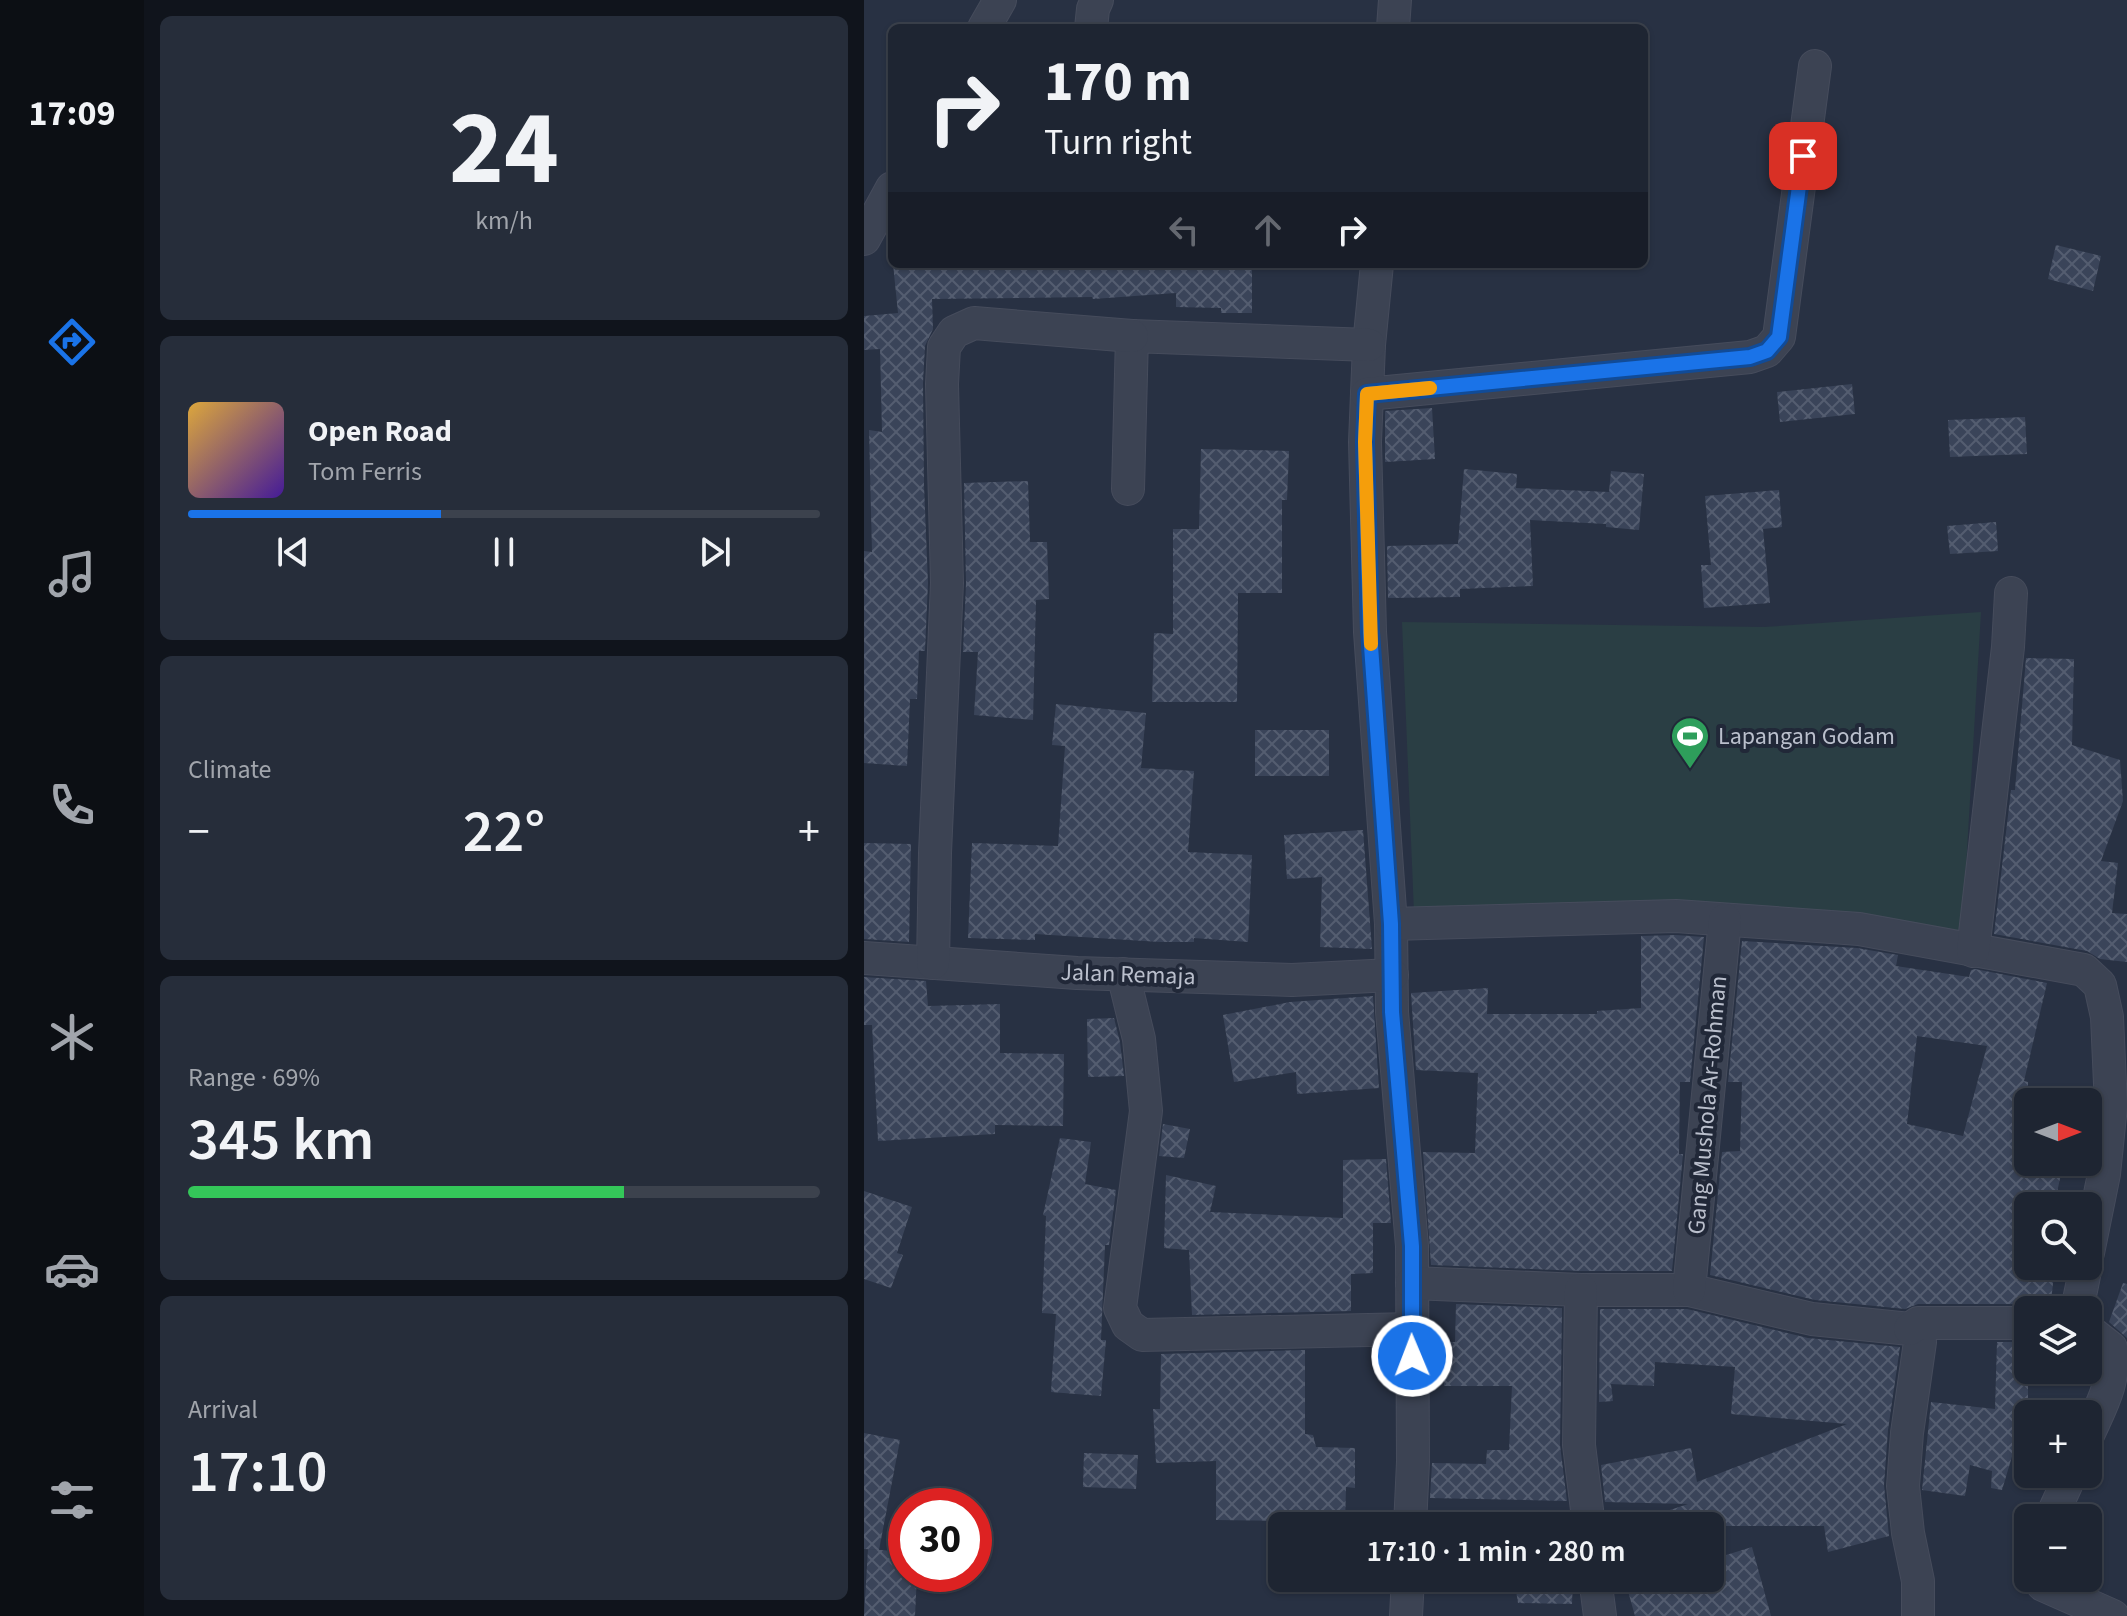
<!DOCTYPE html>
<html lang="en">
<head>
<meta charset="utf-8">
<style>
	body { margin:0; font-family:"Source Sans 3",sans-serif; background:#262d3a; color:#f1f3f6; height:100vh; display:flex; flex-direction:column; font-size:30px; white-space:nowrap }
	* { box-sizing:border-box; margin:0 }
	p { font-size:26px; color:#a1a5ac }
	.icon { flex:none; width:44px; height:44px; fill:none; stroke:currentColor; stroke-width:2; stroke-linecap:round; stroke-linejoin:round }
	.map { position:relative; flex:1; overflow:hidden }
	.panel { display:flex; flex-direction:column; gap:16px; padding:16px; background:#10141c; width:720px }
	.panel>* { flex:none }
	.guide { position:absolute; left:24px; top:24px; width:760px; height:244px; border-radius:12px; box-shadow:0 2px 6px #0004,0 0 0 2px #3c424d; background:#1e2532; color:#f1f3f6; overflow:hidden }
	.needle { width:52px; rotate:90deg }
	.fabs { position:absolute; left:1150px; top:1088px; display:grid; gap:16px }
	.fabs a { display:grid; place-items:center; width:88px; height:88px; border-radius:12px; background:#1e2532; box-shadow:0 2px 6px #0004,0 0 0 2px #3c424d; font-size:40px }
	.speed { position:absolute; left:24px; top:1488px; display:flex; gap:16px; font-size:40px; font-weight:700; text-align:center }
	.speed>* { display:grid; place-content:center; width:104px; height:104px; border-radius:50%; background:#1e2532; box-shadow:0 2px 6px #0004,0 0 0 2px #3c424d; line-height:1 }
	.speed .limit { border:12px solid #d22; background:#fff; color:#111 }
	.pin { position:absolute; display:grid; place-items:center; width:68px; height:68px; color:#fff; margin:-34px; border-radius:16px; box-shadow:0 4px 12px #0006 }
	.me { position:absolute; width:88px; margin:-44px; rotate:359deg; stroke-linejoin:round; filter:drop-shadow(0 0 6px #0008) }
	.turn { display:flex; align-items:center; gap:28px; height:168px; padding:0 24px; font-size:36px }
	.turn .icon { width:104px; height:104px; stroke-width:2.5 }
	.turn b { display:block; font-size:56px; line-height:68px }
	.lanes { display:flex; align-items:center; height:76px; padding:0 24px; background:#0003; justify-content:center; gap:40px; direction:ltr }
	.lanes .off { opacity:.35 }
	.big { font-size:60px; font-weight:600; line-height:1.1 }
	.panel .card { flex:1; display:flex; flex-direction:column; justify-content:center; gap:12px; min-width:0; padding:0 28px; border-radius:12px; background:#262d3a }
	.panel .dial { align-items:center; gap:0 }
	.dial b { font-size:104px; line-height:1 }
	.song { display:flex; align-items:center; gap:24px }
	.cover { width:96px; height:96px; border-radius:12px; background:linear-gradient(135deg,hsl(40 70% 55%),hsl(260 70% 35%)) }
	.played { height:8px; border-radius:4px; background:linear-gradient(90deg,#1a73e8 40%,#3c424d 40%) }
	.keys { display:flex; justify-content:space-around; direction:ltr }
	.heat { display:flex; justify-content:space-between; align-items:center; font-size:44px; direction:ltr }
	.charge { height:12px; border-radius:6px; background:linear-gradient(90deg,#34c759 69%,#3c424d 0) }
	.trip { position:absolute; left:404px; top:1512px; width:456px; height:80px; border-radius:12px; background:#1e2532; box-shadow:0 2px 6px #0004,0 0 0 2px #3c424d; font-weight:600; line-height:80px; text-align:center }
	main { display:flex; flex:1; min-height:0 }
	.menu { display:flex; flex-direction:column; width:144px; justify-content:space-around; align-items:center; background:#0c0f14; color:#a1a5ac }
	.menu .icon { width:56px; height:56px }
	.menu .on { color:#1a73e8 }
	.menu b { font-size:36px; color:#f1f3f6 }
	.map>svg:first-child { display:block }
</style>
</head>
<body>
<main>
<nav class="menu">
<b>17:09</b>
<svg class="icon on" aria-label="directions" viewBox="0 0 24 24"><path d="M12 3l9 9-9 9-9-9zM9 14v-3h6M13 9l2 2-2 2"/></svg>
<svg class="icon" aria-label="music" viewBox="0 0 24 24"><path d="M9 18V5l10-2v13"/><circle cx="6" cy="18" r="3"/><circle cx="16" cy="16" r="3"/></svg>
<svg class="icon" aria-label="phone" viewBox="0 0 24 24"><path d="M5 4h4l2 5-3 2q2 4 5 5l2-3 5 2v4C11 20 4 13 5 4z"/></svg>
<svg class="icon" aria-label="climate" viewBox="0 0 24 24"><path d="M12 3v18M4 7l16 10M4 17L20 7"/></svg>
<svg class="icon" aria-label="car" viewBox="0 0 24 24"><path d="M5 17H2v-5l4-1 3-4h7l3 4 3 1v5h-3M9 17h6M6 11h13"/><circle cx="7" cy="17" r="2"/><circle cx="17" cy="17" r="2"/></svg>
<svg class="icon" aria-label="filters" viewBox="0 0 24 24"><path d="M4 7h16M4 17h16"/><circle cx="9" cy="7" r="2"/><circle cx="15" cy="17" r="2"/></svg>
</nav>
<section class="panel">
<div class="card dial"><b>24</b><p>km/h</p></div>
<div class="card">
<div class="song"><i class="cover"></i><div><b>Open Road</b><p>Tom Ferris</p></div></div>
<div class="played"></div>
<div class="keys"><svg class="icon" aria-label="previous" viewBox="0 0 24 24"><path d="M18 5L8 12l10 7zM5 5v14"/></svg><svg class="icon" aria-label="pause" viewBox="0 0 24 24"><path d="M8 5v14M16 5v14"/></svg><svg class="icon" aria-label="next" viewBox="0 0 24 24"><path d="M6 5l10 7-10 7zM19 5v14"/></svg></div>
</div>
<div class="card"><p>Climate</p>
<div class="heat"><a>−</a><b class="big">22°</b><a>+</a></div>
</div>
<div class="card"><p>Range · 69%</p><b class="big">345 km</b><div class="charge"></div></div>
<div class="card"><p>Arrival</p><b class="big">17:10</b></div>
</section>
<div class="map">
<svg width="1263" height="1616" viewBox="0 0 1263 1616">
	<defs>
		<pattern id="building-cross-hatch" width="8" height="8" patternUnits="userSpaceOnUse" patternTransform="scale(2)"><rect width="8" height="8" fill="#3a4459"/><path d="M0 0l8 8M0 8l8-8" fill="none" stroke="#545d70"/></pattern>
	</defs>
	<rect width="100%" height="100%" fill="#283143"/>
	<!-- pitch -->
	<polygon fill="#2a3e44" points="1117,612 1098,936 550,913 538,622 900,627"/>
	<!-- building -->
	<g fill="url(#building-cross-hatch)" fill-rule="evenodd">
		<polygon points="1192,245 1237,256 1229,291 1184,279"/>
		<polygon points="29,264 260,264 388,268 388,313 357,313 357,308 312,307 312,293 229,299 228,297 68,299 69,329 61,346 59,383 60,485 64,583 61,651 55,651 53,699 46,699 43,766 0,763 0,551 8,552 5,430 18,432 16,349 0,350 0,316 34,313"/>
		<polygon points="988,384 991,414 916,422 913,392"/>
		<polygon points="568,408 571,459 521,462 521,411"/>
		<polygon points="1161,417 1163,454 1086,457 1084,420"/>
		<polygon points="337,449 425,451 423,500 418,500 418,593 374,593 373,702 288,702 290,633 309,634 309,529 335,529"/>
		<polygon points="600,469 653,474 652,488 745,492 747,471 780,474 775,530 742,527 742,524 666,520 669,586 596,589 596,597 524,598 523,546 594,544"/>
		<polygon points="164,481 166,542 183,542 185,599 172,600 169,720 110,715 114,652 99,652 102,583 100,483"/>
		<polygon points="915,490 918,527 899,529 906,603 840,608 837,565 847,565 841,496"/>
		<polygon points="1132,522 1134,551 1086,554 1083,526"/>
		<polygon points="1162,658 1210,659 1208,745 1256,760 1259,801 1237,861 1254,863 1248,913 1263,914 1263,962 1236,959 1223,951 1130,934 1147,790 1151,790"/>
		<polygon points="192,704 282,713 277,768 330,771 324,852 388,855 384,942 330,938 330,942 296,942 171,934 171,940 104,938 108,843 194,846 201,746 188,745"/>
		<rect x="391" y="730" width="74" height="46"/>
		<polygon points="499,830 508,949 456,947 458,877 423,879 420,835"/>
		<polygon points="0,843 47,844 45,942 0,939"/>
		<polygon points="812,935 840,937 826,1082 816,1082 815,1154 819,1154 808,1271 717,1271 567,1265 559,1152 611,1153 614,1073 552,1070 547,993 624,988 623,1014 733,1014 733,1011 777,1008 777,936"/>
		<path d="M878,941L993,948L1034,955L1032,966L1105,977L1107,970L1111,969L1183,983L1160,1081L1164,1082V1162L1199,1165L1190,1206H1164V1266H1191L1186,1310H1177L1164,1304H1054L1041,1309L951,1300L846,1275L858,1152L876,1151L878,1082H864ZM1053,1036L1123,1046L1099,1136L1043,1124Z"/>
		<polygon points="0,977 62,981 64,1006 136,1004 136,1053 200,1054 199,1126 131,1125 131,1134 14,1141 8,1025 0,1025"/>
		<polygon points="509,996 515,1088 433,1094 432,1072 370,1082 359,1015 426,1002"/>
		<polygon points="250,1018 256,1042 260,1076 224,1077 223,1019"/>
		<polygon points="299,1124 326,1129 320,1158 295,1156"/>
		<polygon points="196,1138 227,1142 221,1184 252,1190 245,1245 241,1245 237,1340 242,1340 237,1396 187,1392 192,1314 178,1313 182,1216 179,1215"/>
		<polygon points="522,1159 527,1223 509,1223 509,1273 487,1274 487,1311 328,1315 325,1250 300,1248 302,1175 352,1186 346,1212 479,1218 479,1160"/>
		<polygon points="0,1191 48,1207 33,1253 39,1255 27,1288 0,1279"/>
		<polygon points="1259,1283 1263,1284 1263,1338 1245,1322"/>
		<polygon points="592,1304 698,1308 696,1445 703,1501 566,1498 568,1463 622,1464 623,1450 645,1450 648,1386 580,1386 580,1342 591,1342"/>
		<polygon points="736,1309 823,1309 944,1338 1036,1347 1024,1430 1020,1485 1025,1536 964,1552 960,1526 777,1526 776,1520 824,1504 741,1502 737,1465 827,1448 833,1482 983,1424 867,1414 871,1367 791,1362 790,1386 747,1384 749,1401 735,1402"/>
		<polygon points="1133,1342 1164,1342 1164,1403 1138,1490 1127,1488 1128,1471 1106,1465 1101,1496 1058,1490 1067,1402 1131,1409"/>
		<polygon points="441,1350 441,1434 449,1435 452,1447 491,1448 491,1488 482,1487 481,1526 421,1526 422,1521 352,1520 352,1461 292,1463 289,1409 296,1409 297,1354"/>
		<polygon points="0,1433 36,1440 15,1550 0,1549"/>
		<polygon points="220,1453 274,1455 272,1489 219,1487"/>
		<polygon points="888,1547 907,1616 771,1616 762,1584 784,1578 846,1578 846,1560"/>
		<polygon points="4,1549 42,1552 42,1574 53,1574 51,1616 0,1616"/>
		<polygon points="650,1578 709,1578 708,1604 654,1603"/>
	</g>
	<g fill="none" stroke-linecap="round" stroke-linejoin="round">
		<defs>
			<g id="minor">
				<polyline points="120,28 136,0"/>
				<polyline points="227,28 229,9 233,0"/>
				<polyline points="529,28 531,0"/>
				<polyline points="0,239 28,188"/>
				<polyline points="513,264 505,345 501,442 506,632 527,924 528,1012 548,1246 549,1462 546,1526"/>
				<polyline points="503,394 886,357 903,351 915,337 951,66"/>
				<polyline points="264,489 268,336 505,345"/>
				<polyline points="527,924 812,916 995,929 1220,970 1236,985 1243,1017 1247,1106 1240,1174 1224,1253"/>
				<polyline points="1109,951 1144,647 1147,593"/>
				<polyline points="0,958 213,973 428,980 528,975"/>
				<polyline points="69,963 71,853 83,583 78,384 80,347 90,332 110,323 268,336"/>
				<polyline points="259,974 275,1039 282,1111 256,1308 264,1325 278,1335 548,1329"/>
				<polyline points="548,1283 717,1290 825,1290 948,1319 1046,1329 1054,1333 1056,1342 1043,1433 1039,1486 1044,1533 1054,1581 1054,1616"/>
				<polyline points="717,1290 715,1445 725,1526"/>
				<polyline points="825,1290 861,920"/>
				<polyline points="1213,1310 1222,1266"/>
				<polyline points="1046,1329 1054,1323 1164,1323"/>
				<path d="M1224,1330L1247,1348C1252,1381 1237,1406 1224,1435"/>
				<polyline points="1187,1518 1207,1474"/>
				<polyline points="731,1578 736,1616"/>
				<polyline points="1173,1578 1179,1585 1249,1616"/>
				<polyline points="542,1616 544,1578"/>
			</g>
		</defs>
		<!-- minor casing -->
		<use href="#minor" stroke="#464c5c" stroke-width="34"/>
		<!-- minor -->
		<use href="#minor" stroke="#3c4353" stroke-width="32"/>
	</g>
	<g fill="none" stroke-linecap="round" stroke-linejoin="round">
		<defs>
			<polyline id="route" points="548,1356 548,1246 528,1012 527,924 506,632 501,442 503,394 886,357 903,351 915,337 939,156"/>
		</defs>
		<!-- route casing -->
		<use href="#route" stroke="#114b97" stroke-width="20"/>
		<!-- route -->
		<use href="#route" stroke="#1a73e8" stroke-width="14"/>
		<!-- slow -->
		<polyline stroke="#f59e0b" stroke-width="14" points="507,644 501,442 503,394 566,388"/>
	</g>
	<!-- icons -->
	<defs>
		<symbol id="stadium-pin" viewBox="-11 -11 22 30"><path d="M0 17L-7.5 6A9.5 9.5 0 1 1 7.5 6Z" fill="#2e9e5b" stroke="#212838"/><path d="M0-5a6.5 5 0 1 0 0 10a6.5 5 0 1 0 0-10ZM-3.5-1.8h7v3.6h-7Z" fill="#fff"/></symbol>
	</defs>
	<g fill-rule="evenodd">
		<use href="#stadium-pin" x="804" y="714" width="44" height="60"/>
	</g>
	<g text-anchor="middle" stroke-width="8" stroke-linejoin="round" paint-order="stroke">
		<!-- poi labels -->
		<g font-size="24" fill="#babfcc" stroke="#212838" text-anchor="start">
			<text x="854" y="744">Lapangan Godam</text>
		</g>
		<!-- street labels -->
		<g font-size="24" fill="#babfcc" stroke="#212838">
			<text transform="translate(264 974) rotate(2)" y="8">Jalan Remaja</text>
			<text transform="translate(843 1105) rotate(-85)" y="8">Gang Mushola Ar-Rohman</text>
		</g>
	</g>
</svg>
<div class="fabs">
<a><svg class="needle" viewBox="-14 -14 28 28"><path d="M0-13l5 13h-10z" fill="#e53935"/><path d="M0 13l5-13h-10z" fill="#a1a5ac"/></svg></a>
<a><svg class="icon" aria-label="search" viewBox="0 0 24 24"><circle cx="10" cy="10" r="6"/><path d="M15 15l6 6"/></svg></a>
<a><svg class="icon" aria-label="layers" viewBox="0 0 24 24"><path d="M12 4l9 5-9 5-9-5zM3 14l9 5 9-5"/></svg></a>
<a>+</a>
<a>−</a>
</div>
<div class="speed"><div class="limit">30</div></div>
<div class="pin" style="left:939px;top:156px;background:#d93025"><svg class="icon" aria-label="arrive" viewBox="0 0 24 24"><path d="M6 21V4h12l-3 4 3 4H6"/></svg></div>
<svg class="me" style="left:548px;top:1356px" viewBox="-20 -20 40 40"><circle r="17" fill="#1a73e8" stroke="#fff" stroke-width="3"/><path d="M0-11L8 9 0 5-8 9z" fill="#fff"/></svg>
<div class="trip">17:10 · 1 min · 280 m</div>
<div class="guide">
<div class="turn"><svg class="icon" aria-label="right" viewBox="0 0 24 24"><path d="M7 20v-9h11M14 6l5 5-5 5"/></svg><div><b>170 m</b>Turn right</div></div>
<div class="lanes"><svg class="icon off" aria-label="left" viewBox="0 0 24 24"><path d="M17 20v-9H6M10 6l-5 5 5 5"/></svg><svg class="icon off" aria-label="ahead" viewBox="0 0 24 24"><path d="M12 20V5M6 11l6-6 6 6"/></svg><svg class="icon" aria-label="right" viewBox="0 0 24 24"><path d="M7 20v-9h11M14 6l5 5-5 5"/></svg></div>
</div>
</div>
</main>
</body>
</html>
